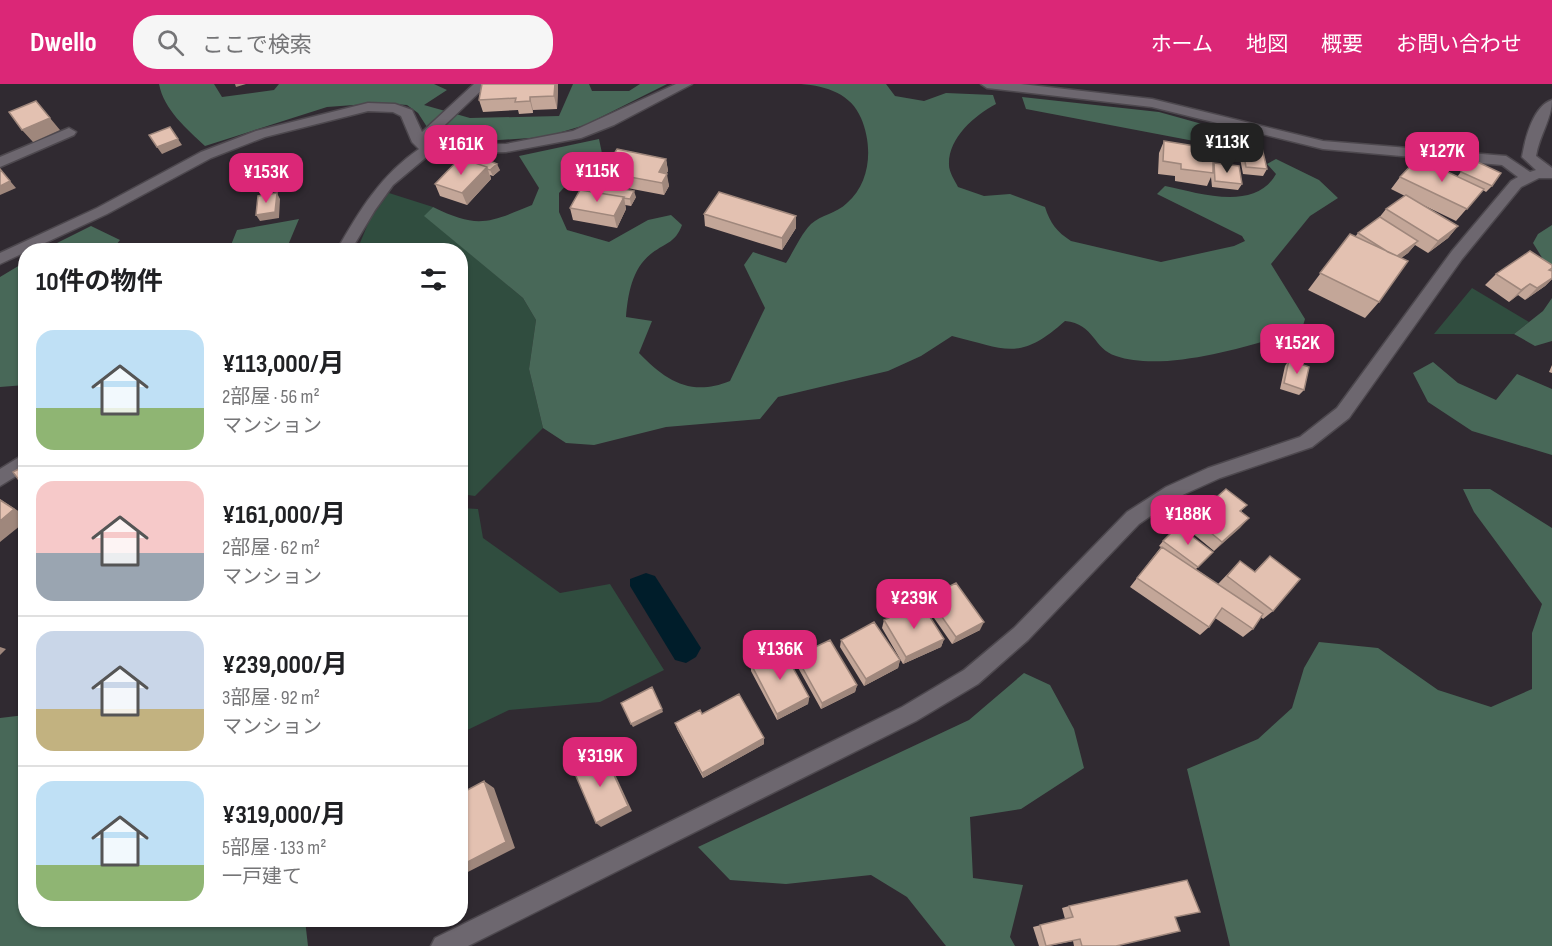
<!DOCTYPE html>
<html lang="ja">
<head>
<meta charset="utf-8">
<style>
  body { margin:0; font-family:"Sofia Sans Condensed","Noto Sans JP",sans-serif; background:#f6f6f6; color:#202124; height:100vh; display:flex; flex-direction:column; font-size:22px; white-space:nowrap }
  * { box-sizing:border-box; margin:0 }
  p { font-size:20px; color:#757577 }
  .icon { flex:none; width:33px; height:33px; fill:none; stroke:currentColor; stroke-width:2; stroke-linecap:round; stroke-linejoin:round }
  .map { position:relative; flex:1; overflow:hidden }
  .sheet { position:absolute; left:18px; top:159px; width:450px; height:684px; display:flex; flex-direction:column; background:#fff; border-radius:24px; box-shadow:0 2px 4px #0004 }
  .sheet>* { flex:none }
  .price { position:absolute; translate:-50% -51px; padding:0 14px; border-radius:12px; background:#db2777; color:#fff; font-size:20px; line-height:39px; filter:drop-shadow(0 2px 3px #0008) }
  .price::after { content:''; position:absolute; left:50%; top:36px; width:18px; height:14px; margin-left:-9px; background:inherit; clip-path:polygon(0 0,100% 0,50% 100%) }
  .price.active { background:#222; color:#fff }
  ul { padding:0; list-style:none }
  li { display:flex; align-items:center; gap:18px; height:150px; padding:0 18px }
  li+li { border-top:2px solid #e0e0e0 }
  li span { display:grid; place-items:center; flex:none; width:168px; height:120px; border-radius:18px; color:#555 }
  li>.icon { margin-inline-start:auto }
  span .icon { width:72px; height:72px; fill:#fffc; stroke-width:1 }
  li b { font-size:26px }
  h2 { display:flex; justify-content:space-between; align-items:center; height:72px; padding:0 18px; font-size:26px }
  header { display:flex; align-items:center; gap:36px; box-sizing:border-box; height:84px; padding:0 30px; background:#db2777; color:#fff }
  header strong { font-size:28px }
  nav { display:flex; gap:33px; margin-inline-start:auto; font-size:21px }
  .search { width:420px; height:54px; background:#f6f6f6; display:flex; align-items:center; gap:15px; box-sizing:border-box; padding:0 21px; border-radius:24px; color:#757577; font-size:22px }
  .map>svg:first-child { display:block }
  .green { fill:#304d3f }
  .forest { fill:#486858 }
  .water { fill:#001d2a }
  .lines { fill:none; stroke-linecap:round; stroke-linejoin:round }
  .minor-casing { stroke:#4d484e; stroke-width:3 }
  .minor { fill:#6d676f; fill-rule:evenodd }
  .wall { fill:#c3a698 }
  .shaded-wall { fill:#9f877c }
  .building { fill:#e3c1b1; stroke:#9f877c; stroke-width:1.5 }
</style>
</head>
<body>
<header>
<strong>Dwello</strong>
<div class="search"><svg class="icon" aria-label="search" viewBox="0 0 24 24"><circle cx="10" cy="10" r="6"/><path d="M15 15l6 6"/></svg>ここで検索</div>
<nav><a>ホーム</a><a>地図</a><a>概要</a><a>お問い合わせ</a></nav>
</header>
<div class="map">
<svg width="1552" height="862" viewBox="0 0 1552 862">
  <rect width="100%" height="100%" fill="#302a31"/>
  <path class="green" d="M389,109L433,123L425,132L523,214L536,236L529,285L543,344L475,412L461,410L460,166H357L370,135Z
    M1472,204L1529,238L1514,250H1434Z
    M461,424L478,425L483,454L560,509L610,500L664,586L600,618L509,626L461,649Z"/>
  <path class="forest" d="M159,0H214L222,13L274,6L279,0H434L447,6L424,21L470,34L559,32L573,0H589L592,7H629L640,0H667L585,41L545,53L438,60L418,29L407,21L381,19L327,23L205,62C187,45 164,26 159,0Z
    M801,0H886L895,12L924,17L946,9L993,11L996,20C974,32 948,54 949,81C949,88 955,97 958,103L984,112L1010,110L1045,123C1050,139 1057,148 1071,157L1161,178L1234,162L1245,157L1242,152L1157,110L1165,102C1199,109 1255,128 1276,90L1267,80L1276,75L1319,96L1338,114L1310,132L1271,180L1305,235L1302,245C1254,261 1165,289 1116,272C1093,265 1095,240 1065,237C1019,278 1006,265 952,252L921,272L888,287L778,313L760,335L666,343L594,361L566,359L543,344L529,285L536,236L523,214L424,132L433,123C478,145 488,139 532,121L539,104L519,72L599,55L604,79L572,95L559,109V128L567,146L609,158L648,136L671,131L682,141C675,159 667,158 652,169C632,184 628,210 626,233L652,237L639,269C666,297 691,313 730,297L765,224L744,181L753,168L786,179C794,167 801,150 811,140C821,131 837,129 847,119C871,98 873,62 861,34C851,10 827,2 801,0Z
    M1022,13L1159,28L1202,40L1208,50L1194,57L1026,25Z
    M299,135L286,166H229L237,146Z
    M1552,141V190L1533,159L1538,150Z
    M91,142L120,156L112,166H43Z
    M25,178V301L0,303V193Z
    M1552,214V257L1535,262L1514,250L1543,227Z
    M1433,278L1458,299L1496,316L1517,290L1552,305V371L1472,347L1428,318L1413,289Z
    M1463,405H1490L1552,444V862H1230L1187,685L1258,655L1292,624L1304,584L1319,558L1378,564L1438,606L1491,623L1532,605V549L1542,520L1474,428Z
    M1024,589L1050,601L1074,645L1084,684L1021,725L970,733L973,794L1023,801L1010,853L1015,862H946L907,813L871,791L786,800L730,796L698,763L969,636Z
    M25,631L26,836H305L308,862H0V634Z"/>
  <path class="water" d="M646,489L655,492L701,564L696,573L686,579L675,576L630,502V495Z"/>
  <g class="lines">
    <defs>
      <path id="minor" d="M474,0H488L427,58L430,61L506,60L573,47L676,0H692L614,41L581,54L506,68L430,70L393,101L375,126L351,166H337C359,127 381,91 419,65L412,58L401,32L393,28L368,27L265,53L211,74L107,130L0,180V169L97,124L201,68L256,47L368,19L395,20L412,26L422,48Z
        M981,0H1021L1152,15L1323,57L1506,72L1530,88L1536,86L1522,73C1525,55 1533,22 1552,16C1552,35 1539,52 1536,72L1552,84V94H1539L1521,103L1462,175L1349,334L1312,363L1220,394L1178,413L1139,440L1028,556L978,600L916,637L468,862H431L435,854L902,623L964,586L1014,544L1127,428L1166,403L1208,384L1300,353L1337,324L1452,167L1511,97L1518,93L1502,81L1323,65L1152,23L987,4Z
        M69,44L76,48L74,51L0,83V73Z
        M26,369V386L0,402V385Z"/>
    </defs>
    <use href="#minor" class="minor-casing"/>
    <use href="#minor" class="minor"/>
  </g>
  <path class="wall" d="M558,3L557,25L533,26V29L519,30L518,26L483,28L479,16Z
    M1164,57L1213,81L1242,100L1238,106L1212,103L1211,93L1207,102L1175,97V92L1158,90L1159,69Z
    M1242,62L1267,85L1263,92L1243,90L1239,69Z
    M460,74L500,86L493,92L490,91L491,95L467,121L440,112L435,100Z
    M666,75L668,87L666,90L669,102L664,111L606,100L603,88Z
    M1471,75L1492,102L1486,108L1483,106L1456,137L1421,120L1458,142L1448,154L1428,169L1415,161L1408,169L1401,174L1379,218L1365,234L1308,206L1350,150L1355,153L1358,149L1378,135L1386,125L1405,112L1391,105L1400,93H1457Z
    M636,113L631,122L625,121L626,125L617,144L573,136L570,124Z
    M704,130L796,132V144L782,166L705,142Z
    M1552,181V185L1551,187H1552V195L1545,202L1525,216L1518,211L1509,218L1485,201L1496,190Z
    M1289,276L1304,306L1299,311L1280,305L1285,282Z
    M1552,281V289L1549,288Z
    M1247,421L1241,427L1249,434L1214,467L1185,443L1193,434Z
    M1163,457L1213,468L1196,485L1218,500L1240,477L1254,488L1270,472L1273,527L1263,535L1261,533L1253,545L1243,553L1215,534L1209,543L1200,551L1130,503L1161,463L1159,462Z
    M928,513L980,546L952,560L925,521Z
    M884,536L944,555L941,563L903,580L882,544Z
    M841,556L900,576L898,584L864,602L840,563Z
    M796,572L857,601L855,608L821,625L796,580Z
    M751,580L809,613L808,620L777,636L751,587Z
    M702,630L764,660L703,694L677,645L675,639Z
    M1069,822L1175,833L1116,862H1074L1073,857L1048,862H1039L1033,843L1065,835L1062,824Z"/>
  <path class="shaded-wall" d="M235,0H246L236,3Z
    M555,0H558V3L557,25L554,12Z
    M530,13L533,26V29L530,17Z
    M50,34L60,46L33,58L22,46Z
    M170,43L182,61L162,70L157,63Z
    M666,75L668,87L661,100L659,88Z
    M497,80L500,86L493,92L490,86Z
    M487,83L491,95L467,121L462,109Z
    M0,85L16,104L0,111Z
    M667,90L669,102L664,111L662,99Z
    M634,107L636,113L631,122L630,115Z
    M277,109L280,115L279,134L260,137L256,131Z
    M624,113L626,125L617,144L614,132Z
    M796,132V144L782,166V154Z
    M1458,142L1448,154L1428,169L1438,157Z
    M1418,157L1408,169L1386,185L1396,173Z
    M1552,194V195L1545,202L1525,216L1537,204Z
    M1530,200L1518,211L1509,218L1521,206Z
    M0,415L26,432V437L0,458Z
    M1249,434L1240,444L1214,467L1222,458Z
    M984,538L980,546L952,560L956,553Z
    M944,555L941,563L903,580L906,573Z
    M0,563L6,565L0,571Z
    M900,576L898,584L864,602L866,595Z
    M857,601L855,608L821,625L822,619Z
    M809,613L808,620L777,636V630Z
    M662,625L663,628L633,643L631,640Z
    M764,654V660L703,694L702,689Z
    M604,669L608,675L632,727L601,743L596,739Z
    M484,697L494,704L515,764L460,792V782Z
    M460,703L467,708L460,710Z"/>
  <path class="building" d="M482,0H555L554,12L530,13V17L515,18L516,14L479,16Z
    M36,17L50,34L22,46L9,28Z
    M170,43L178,55L157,63L149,51Z
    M1164,57L1213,65V89L1181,85V80L1163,77Z
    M1242,62L1262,64L1267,85L1246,83Z
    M617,65L666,75L659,88L667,90L662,99L603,88Z
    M476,71L497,80L490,86L487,85V83L469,77Z
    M460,74L487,83L462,109L435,100Z
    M1418,74L1484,105L1467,125L1400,93Z
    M1471,75L1501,89L1492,102L1461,88Z
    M1214,79L1239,82L1242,100L1215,97Z
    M0,85L10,97L0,102Z
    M598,100L634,107L630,115L623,114L624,113L593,108Z
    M580,106L624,113L614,132L570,124Z
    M719,108L796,132L782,154L704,130Z
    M277,109L275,128L256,131L258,112Z
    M1406,111L1458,142L1438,157L1386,125Z
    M1380,133L1418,157L1397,172L1388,168L1358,149Z
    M1350,150L1408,177L1379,218L1320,189Z
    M1530,167L1552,181V184L1549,186L1552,187V194L1537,204L1530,200L1521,206L1496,190Z
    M1289,276L1309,283L1304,306L1284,299Z
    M26,381V406L13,388Z
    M1226,405L1247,421L1240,427L1249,434L1222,458L1193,434Z
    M0,416L14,425L0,437Z
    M1178,442L1213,468L1198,483L1163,457Z
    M1162,463L1263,530L1253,545L1222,524L1209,543L1137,494Z
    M1270,472L1300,495L1273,527L1227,492L1240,477L1255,488Z
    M956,499L984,538L956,553L928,513Z
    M921,519L944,555L906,573L884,536Z
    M874,538L900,576L866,595L841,556Z
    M830,556L857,601L822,619L796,572Z
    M782,564L809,613L777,630L751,580Z
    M652,603L662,625L631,640L621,619Z
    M739,610L764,654L702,689L675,639L700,626L702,630Z
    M604,669L628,722L596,739L573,685Z
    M484,697L506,758L460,782V710Z
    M1187,796L1200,828L1175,833L1180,847L1116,862H1082L1080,855L1046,862L1040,841L1073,833L1069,822Z"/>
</svg>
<b class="price active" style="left:1227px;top:90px">¥113K</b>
<b class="price" style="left:461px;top:92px">¥161K</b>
<b class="price" style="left:1442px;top:99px">¥127K</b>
<b class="price" style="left:597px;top:119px">¥115K</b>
<b class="price" style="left:266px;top:120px">¥153K</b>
<b class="price" style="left:1297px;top:291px">¥152K</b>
<b class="price" style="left:1188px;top:462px">¥188K</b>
<b class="price" style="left:914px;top:546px">¥239K</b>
<b class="price" style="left:780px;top:597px">¥136K</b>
<b class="price" style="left:600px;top:704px">¥319K</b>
<section class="sheet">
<h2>10件の物件<svg class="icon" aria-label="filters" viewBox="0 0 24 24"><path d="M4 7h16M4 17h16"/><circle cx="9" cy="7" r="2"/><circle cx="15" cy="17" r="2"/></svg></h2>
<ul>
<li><span style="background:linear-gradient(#bfe0f5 65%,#8fb573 0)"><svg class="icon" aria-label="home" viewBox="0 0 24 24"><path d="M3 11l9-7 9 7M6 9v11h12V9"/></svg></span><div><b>¥113,000/月</b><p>2部屋 · 56 m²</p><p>マンション</p></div></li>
<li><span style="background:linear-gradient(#f6c9c9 60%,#9aa5b1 0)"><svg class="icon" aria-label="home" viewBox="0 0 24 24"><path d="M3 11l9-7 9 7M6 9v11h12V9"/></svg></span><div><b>¥161,000/月</b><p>2部屋 · 62 m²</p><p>マンション</p></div></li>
<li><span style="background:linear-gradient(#c9d6e8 65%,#c2b280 0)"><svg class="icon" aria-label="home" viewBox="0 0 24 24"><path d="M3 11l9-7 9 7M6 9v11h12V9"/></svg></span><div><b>¥239,000/月</b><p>3部屋 · 92 m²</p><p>マンション</p></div></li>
<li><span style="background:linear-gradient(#bfe0f5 70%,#8fb573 0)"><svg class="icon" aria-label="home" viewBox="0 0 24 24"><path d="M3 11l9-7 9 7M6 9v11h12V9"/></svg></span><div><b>¥319,000/月</b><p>5部屋 · 133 m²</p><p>一戸建て</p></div></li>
</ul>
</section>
</div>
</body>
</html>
